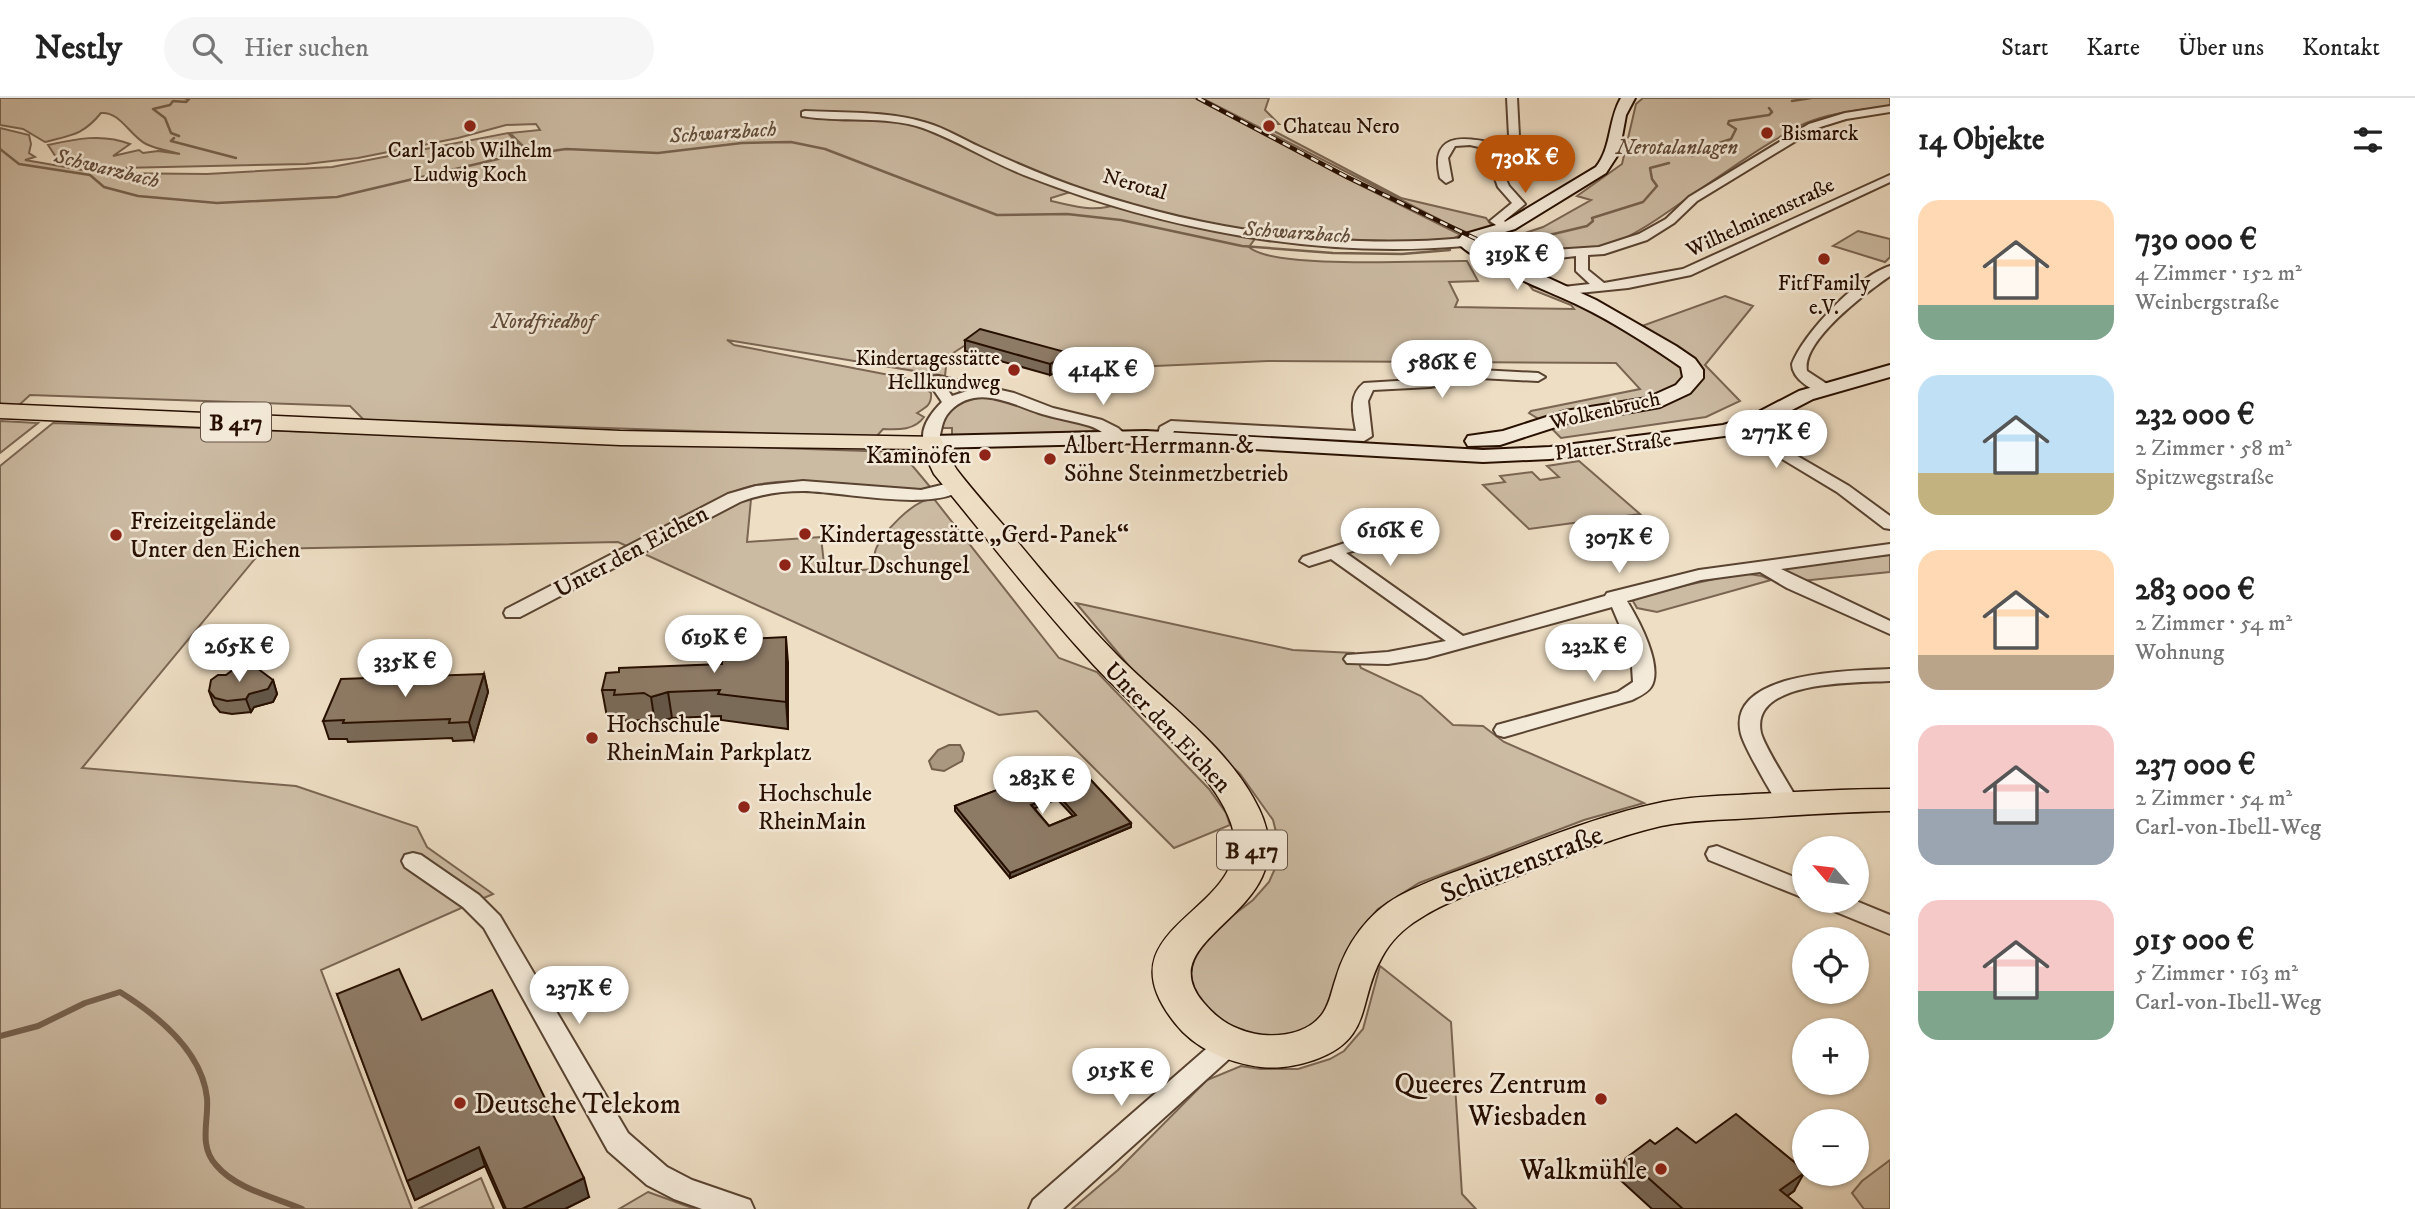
<!DOCTYPE html>
<html lang="de">
<head>
<meta charset="utf-8">
<style>
  body { margin:0; font-family:"IM FELL DW Pica",serif; background:#f6f6f6; color:#222; height:100vh; display:flex; flex-direction:column; font-size:26px; white-space:nowrap }
  * { box-sizing:border-box; margin:0 }
  p { font-size:23px; color:#767676 }
  .icon { flex:none; width:38px; height:38px; fill:none; stroke:currentColor; stroke-width:2; stroke-linecap:round; stroke-linejoin:round }
  .map { position:relative; flex:1; overflow:hidden }
  .sheet { display:flex; flex-direction:column; background:#fff; width:525px }
  .sheet>* { flex:none }
  .needle { width:46px; rotate:298deg }
  .controls { position:absolute; left:1792px; top:738px; display:grid; gap:14px }
  .controls a { display:grid; place-items:center; width:77px; height:77px; border-radius:50%; background:#fff; box-shadow:0 2px 5px #0004; font-size:35px }
  .price { position:absolute; translate:-50% -60px; padding:0 16px; border-radius:24px; background:#fff; color:#222; font-size:23px; line-height:46px; filter:drop-shadow(0 2px 4px #0008) }
  .price::after { content:''; position:absolute; left:50%; top:42px; width:21px; height:16px; margin-left:-10px; background:inherit; clip-path:polygon(0 0,100% 0,50% 100%) }
  .price.selected { background:#b45309; color:#fff }
  ul { padding:0; list-style:none }
  li { display:flex; align-items:center; gap:21px; height:175px; padding:0 28px }
  li span { display:grid; place-items:center; flex:none; width:196px; height:140px; border-radius:21px; color:#555 }
  li>.icon { margin-inline-start:auto }
  span .icon { width:84px; height:84px; fill:#fffc; stroke-width:1 }
  li b { font-size:30px }
  h2 { display:flex; justify-content:space-between; align-items:center; height:84px; padding:0 28px; font-size:30px }
  header { display:flex; align-items:center; gap:42px; box-sizing:border-box; height:98px; padding:0 35px; background:#fff; border-bottom:2px solid #e0e0e0 }
  header strong { font-size:33px }
  nav { display:flex; gap:38px; margin-inline-start:auto; font-size:24px }
  .search { width:490px; height:63px; background:#f6f6f6; display:flex; align-items:center; gap:18px; box-sizing:border-box; padding:0 24px; border-radius:38px; color:#767676; font-size:26px }
  main { display:flex; flex:1; min-height:0 }
  .map>svg:first-child { display:block }
  .green { fill:#ccbba3; stroke:#7a6552; stroke-width:2; fill-rule:evenodd }
  .water { fill:#aa9881; stroke:#76614d; stroke-width:2 }
  .lines { fill:none; stroke-linecap:round; stroke-linejoin:round }
  .stream-far1 { stroke:#76614d; stroke-width:2.5 }
  .stream { stroke:#76614d; stroke-width:6 }
  .street-casing { stroke:#594331; stroke-width:4 }
  .secondary-casing { stroke:#270f00; stroke-width:4 }
  .primary-casing { stroke:#270f00; stroke-width:3 }
  .street { fill:#f4ead9; fill-rule:evenodd }
  .secondary { fill:#f4ead9; fill-rule:evenodd }
  .primary { fill:#eedec4; fill-rule:evenodd }
  .rail-casing { stroke:#270f00; stroke-width:4.5 }
  .rail { stroke:#f4ead9; stroke-width:2.5; stroke-dasharray:8; stroke-linecap:butt }
  .wall { fill:#7a6a58; stroke:#270f00; stroke-width:2; fill-rule:evenodd }
  .shaded-wall { fill:#635647; stroke:#270f00; stroke-width:2 }
  .building { fill:#8e7b66; stroke:#270f00; stroke-width:2; fill-rule:evenodd }
  .poi-dot { fill:#8f2418; stroke:#f4ead9; stroke-width:2.5 }
  .labels { text-anchor:middle; stroke-width:5; stroke-linejoin:round; paint-order:stroke }
  .far-poi-label { font-size:21px; fill:#270f00; stroke:#f4ead9; text-anchor:start }
  .far-water-label { font-size:21px; font-style:italic; fill:#624d3a; stroke:#f4ead9 }
  .far-park-label { font-size:21px; font-style:italic; fill:#614b39; stroke:#f4ead9 }
  .far-street-label { font-size:21px; fill:#270f00; stroke:#f4ead9 }
  .shield { fill:#f4ead9; stroke:#645141; stroke-width:2 }
  .shield-label { font-size:23px; font-weight:bold; fill:#270f00 }
  .poi-label { font-size:24px; fill:#270f00; stroke:#f4ead9; text-anchor:start }
  .street-label { font-size:24px; fill:#270f00; stroke:#f4ead9 }
  .near-street-label { font-size:28px; fill:#270f00; stroke:#f4ead9 }
  .near-poi-label { font-size:28px; fill:#270f00; stroke:#f4ead9; text-anchor:end }
</style>
</head>
<body>
<header>
<strong>Nestly</strong>
<div class="search"><svg class="icon" aria-label="search" viewBox="0 0 24 24"><circle cx="10" cy="10" r="6"/><path d="M15 15l6 6"/></svg>Hier suchen</div>
<nav><a>Start</a><a>Karte</a><a>Über uns</a><a>Kontakt</a></nav>
</header>
<main>
<div class="map">
<svg width="1890" height="1111" viewBox="0 0 1890 1111">
  <rect width="100%" height="100%" fill="#eedec4"/>
  <filter id="stains"><feTurbulence type="fractalNoise" baseFrequency=".00286" numOctaves="4"/><feColorMatrix values="0 0 0 0 .2 0 0 0 0 .09 0 0 0 0 .02 0 0 0 .5 -.17"/></filter>
  <radialGradient id="worn" r=".72"><stop offset=".6" stop-color="#630" stop-opacity="0"/><stop offset="1" stop-color="#630" stop-opacity=".3"/></radialGradient>
  <path class="green" d="M0,0H1195L1346,80L1461,137C1418,159 1308,142 1260,134L1249,149C1273,172 1431,162 1467,163L1478,183L1449,184L1458,202L1455,209L1574,211L1571,207L1533,192L1529,187L1569,201L1684,265L1688,281L1656,300L1542,323L1529,315L1531,313L1640,291L1616,265L1268,263L1110,270L984,235L947,259L945,278L727,242L734,247L905,280L919,284L931,295C932,306 927,309 917,315L924,319C915,332 899,332 883,331L876,339L364,322L350,308L30,297L18,308L0,307V30L29,37L31,46L29,55L35,59L25,62L100,75L207,76L332,69L508,35L524,52L526,51L510,35L540,32L536,26L506,27L458,40L358,60L306,66L120,70L62,62L65,60L56,59L48,47C75,41 103,35 130,46L113,58L139,52L143,55L158,53L180,56C169,53 156,51 146,46C130,38 120,13 101,15C83,37 72,37 45,44L23,31L0,27ZM1080,91L1121,105C1095,115 1078,109 1051,103V100Z
    M1202,0H1269L1265,12L1279,26H1265V31L1274,33L1401,100L1486,120L1492,128L1468,135L1452,128Z
    M1643,0H1890V8C1863,12 1832,14 1806,25C1771,41 1722,77 1689,99C1652,125 1613,157 1564,151C1549,149 1539,140 1525,135L1543,129L1591,102L1577,98L1622,66L1636,6Z
    M1858,133L1890,141V159L1885,164L1833,148Z
    M1725,198L1753,208L1705,267L1740,303L1706,319L1561,340L1548,327L1654,307L1700,277L1639,229Z
    M990,298L1090,327L1102,333L952,338V330H940C948,307 967,301 990,298Z
    M0,323L38,325L0,355Z
    M53,325L896,354L906,360L931,390C915,394 898,391 882,390C835,387 781,375 736,393L743,399L751,401L747,444L821,439L825,475L874,471C874,466 874,459 875,454C879,437 916,399 934,401L1059,560L1097,574L1209,691L1226,715L1230,727L1174,750L1037,613L999,617L618,444L263,451L82,670L296,688L417,729L427,749L493,796L321,872L412,1111H0V368Z
    M1579,363L1640,416L1529,431L1483,387L1505,384L1500,378L1532,374L1540,382L1559,379L1547,368Z
    M1890,457V474L1801,483L1781,473L1784,469Z
    M1742,475L1762,478L1771,482L1657,514L1637,510L1633,503L1637,498Z
    M1076,505L1293,552L1354,555L1361,570L1421,598L1453,627L1483,628L1504,644L1644,705L1584,722L1419,785L1378,811L1362,829L1346,856L1332,905L1306,934L1260,941L1214,923L1186,881L1202,841L1253,802L1269,784L1277,766L1279,746L1273,722L1240,676L1140,581Z
    M1380,868L1451,924L1462,1096L1476,1111H1072L1118,1072L1207,982L1241,968L1260,971H1298L1330,961L1344,953L1363,931Z
    M1890,1062V1111H1864L1852,1095L1862,1083Z
    M481,1080L494,1111H418Z
    M648,1094L695,1111H619Z"/>
  <path class="water" d="M949,647H960L964,655L962,663L944,673L932,671L929,663L938,652Z"/>
  <g class="lines">
    <path class="stream-far1" d="M1792,3L1811,0
      M179,38L171,35L165,20L153,11L170,7L173,3L186,4L189,1L185,0
      M174,40L171,43L236,60
      M0,51L19,66L90,77L104,89L138,98L217,105L337,99L502,60L566,51L658,55L742,45L791,44L825,51L997,117L1067,116L1121,122L1242,148L1333,155L1402,156L1450,152
      M1692,58L1701,51L1731,41L1736,31L1728,26L1729,23L1769,17L1772,14L1769,10
      M1545,138L1587,128L1593,123L1592,120L1643,104L1657,88L1652,81L1650,70L1669,65"/>
    <path class="stream" d="M0,938L38,928L85,905L120,894C157,917 202,953 207,1000C209,1023 198,1047 216,1067C236,1091 274,1099 302,1111"/>
    <defs>
      <path id="street" d="M1507,0H1517L1519,38L1503,75L1509,88L1525,106L1504,123L1511,129L1505,133L1490,123L1512,105L1498,89L1493,75L1501,54L1470,47L1455,48L1448,60L1452,82L1446,85L1440,80C1428,29 1472,40 1504,48L1509,38Z
        M1890,8V14L1846,21L1817,30L1697,103L1674,125L1647,142L1604,156L1588,157V172L1604,185L1683,171L1890,77V84L1691,177L1628,190L1559,197L1554,196V190L1590,186L1576,173V158L1497,167L1491,163L1497,159L1538,153L1599,149L1639,136L1666,121L1689,99L1809,26L1845,15Z
        M805,13C844,15 889,13 927,25C945,30 962,41 980,49C1015,65 1051,81 1088,93C1208,133 1339,152 1465,140L1471,144L1465,148C1318,161 1166,132 1029,79C992,65 959,43 923,30C884,17 841,25 802,18V14Z
        M1890,168V178C1868,193 1801,243 1807,273L1830,288L1832,291L1830,294C1815,297 1792,281 1792,266C1804,235 1858,178 1890,168Z
        M1480,272L1538,275L1545,279L1538,283L1480,280L1430,289L1373,292L1368,303L1372,338L1364,343L1174,333L1170,342H1160L1157,339L1160,329L1171,323L1356,333C1353,316 1348,297 1364,285L1430,281Z
        M938,278L1014,295L1053,310L1102,322L1118,330L1127,338L1124,341C1112,344 1102,332 1090,328C1074,323 1058,321 1042,316C1013,307 977,285 950,313C940,323 942,336 937,347H925C918,332 931,315 942,304L929,285L933,279ZM945,288L967,293L952,298Z
        M1739,324L1849,388L1890,418V431L1884,430L1837,394L1734,332L1731,329L1734,326Z
        M803,383L921,392L958,383L966,388C941,416 839,393 803,393C781,393 761,396 740,404L520,519H506L504,515L506,511L728,396L756,388Z
        M1354,442L1363,447L1360,451L1346,455L1463,538L1605,498L1607,495L1699,472L1890,446V456L1781,471L1890,523V536L1787,490L1760,474L1701,482L1627,503C1638,521 1664,568 1651,589C1647,595 1638,599 1632,602L1504,639L1497,637L1494,632L1497,627L1618,594L1633,584L1631,554L1612,509L1426,560L1388,566L1347,565L1344,561L1347,557L1388,554L1446,543L1331,461L1309,468L1300,463L1303,459Z
        M1890,571V583C1859,585 1749,581 1761,635C1765,650 1791,690 1800,706L1797,711L1789,713L1781,711C1772,696 1745,651 1741,636C1725,572 1854,573 1890,571Z
        M1717,748L1804,783V800L1709,762L1706,756L1709,750Z
        M413,755L421,757L479,797L500,818L628,1035L667,1069L692,1082L750,1102L754,1111H702L674,1101L647,1087L608,1053L484,830L463,809L405,769L402,763L405,757Z
        M1820,803H1856L1890,817V836L1824,809Z
        M1230,934L1239,938L1243,945L1239,952L1063,1111H1029L1033,1102L1221,938Z"/>
      <path id="secondary" d="M1621,0H1635L1626,17L1619,55L1606,75L1515,131L1475,143L1503,159L1596,202L1676,248L1695,261L1703,272V280L1690,295L1660,309L1568,325L1500,347L1468,348L1465,343L1468,338L1503,333L1565,313L1647,300L1676,287L1683,279L1681,269C1649,247 1615,225 1580,208C1552,194 1474,165 1457,144L1462,137L1503,125L1596,69C1612,49 1608,22 1621,0Z
        M1890,267V279L1813,301L1761,328L1732,337L1550,361L1483,364L1146,345L931,350L923,349L920,344L923,339L931,338L1146,333L1483,352L1550,349L1723,327L1747,320L1799,293Z"/>
      <path id="primary" d="M0,306L620,333L940,339C946,349 950,362 957,372C974,394 993,415 1011,436C1045,477 1079,518 1116,556C1163,604 1229,648 1259,711C1309,816 1146,836 1203,904C1213,916 1225,926 1239,931C1265,942 1306,940 1323,915C1330,905 1332,891 1336,880C1346,846 1368,815 1399,798C1430,781 1465,771 1497,758C1552,737 1606,716 1663,704C1693,698 1724,698 1754,696C1799,694 1844,691 1890,691V713C1844,714 1798,717 1752,720C1722,722 1691,722 1661,728C1609,740 1559,762 1510,781C1479,793 1446,803 1419,821C1404,830 1390,844 1382,859C1357,903 1374,941 1314,962C1296,968 1279,971 1261,969C1229,965 1195,951 1175,925C1094,824 1261,815 1231,725C1212,669 1131,609 1091,564C1036,504 986,439 934,376L922,351L620,347L0,320Z"/>
    </defs>
    <use href="#street" class="street-casing"/>
    <use href="#secondary" class="secondary-casing"/>
    <use href="#primary" class="primary-casing"/>
    <use href="#street" class="street"/>
    <use href="#secondary" class="secondary"/>
    <use href="#primary" class="primary"/>
    <defs>
      <path id="rail" d="M1198,0L1347,79L1543,173"/>
    </defs>
    <use href="#rail" class="rail-casing"/>
    <use href="#rail" class="rail"/>
  </g>
  <path class="wall" d="M965,242L1069,255V267L1050,277L965,253Z
    M788,565V631L721,622V618L672,620L655,625L648,622L619,623L618,618L607,619L602,592Z
    M484,576L488,594L474,642L453,643L452,640L348,644L347,641H329L323,623Z
    M273,582L277,596L273,604L254,609L251,614L232,616L220,614L214,607L209,593Z
    M1073,663L1131,725V729L1010,780L955,713V708ZM1057,701L1073,718L1049,728L1034,710Z
    M337,896L422,922L589,1099L565,1111H504L485,1068L415,1102Z
    M1696,1045L1794,1093L1787,1098L1801,1111H1652L1617,1079L1626,1060L1655,1046Z"/>
  <path class="shaded-wall" d="M1069,255V267L1050,277V266Z
    M786,539L788,565V631L786,604Z
    M484,576L488,594L474,642L469,624Z
    M273,582L277,596L273,604L254,609L251,614L246,601L249,596Z
    M668,594L672,620L655,625L651,599Z
    M1058,697L1057,701L1031,712V707Z
    M1131,725V729L1010,780V775Z
    M479,1049L485,1068L415,1102L407,1083Z
    M1804,1075L1794,1093L1769,1111L1780,1092Z
    M584,1080L589,1099L565,1111H522Z"/>
  <path class="building" d="M980,231L1069,255L1050,266L965,242Z
    M786,539V604L718,596L720,592L668,594L651,599L644,595L614,597L615,592H602L606,575L619,574V570L722,566V562L743,559L746,541Z
    M257,570L273,582L268,591L249,596L246,601L227,603L215,600L209,593L211,582L218,577H226L234,571Z
    M484,576L469,624L449,625L450,621L343,625L344,622L323,623L341,581Z
    M1073,663L1131,725L1010,775L955,708ZM1058,697L1076,717L1049,728L1031,707Z
    M399,871L422,922L492,892L584,1080L522,1111H506L479,1049L407,1083L337,896Z
    M1736,1016L1804,1072V1075L1780,1092L1802,1110L1801,1111H1683L1626,1060L1650,1042L1655,1046L1677,1030L1696,1045Z"/>
  <g class="poi-dot">
    <circle cx="470" cy="28" r="7"/>
    <circle cx="1269" cy="28" r="7"/>
    <circle cx="1767" cy="35" r="7"/>
    <circle cx="1824" cy="161" r="7"/>
    <circle cx="1014" cy="272" r="7"/>
    <circle cx="985" cy="357" r="7"/>
    <circle cx="1050" cy="361" r="7"/>
    <circle cx="805" cy="436" r="7"/>
    <circle cx="116" cy="437" r="7"/>
    <circle cx="785" cy="467" r="7"/>
    <circle cx="592" cy="640" r="7"/>
    <circle cx="744" cy="709" r="7"/>
    <circle cx="1601" cy="1001" r="7"/>
    <circle cx="460" cy="1005" r="7"/>
    <circle cx="1661" cy="1071" r="7"/>
  </g>
  <g class="labels">
    <g class="far-poi-label">
      <text x="1283" y="35">Chateau Nero</text>
      <text x="1781" y="42">Bismarck</text>
      <text x="470" y="59" text-anchor="middle">Carl Jacob Wilhelm<tspan x="470" dy="24">Ludwig Koch</tspan></text>
      <text x="1824" y="192" text-anchor="middle">FitfFamily<tspan x="1824" dy="24">e.V.</tspan></text>
      <text x="1000" y="267" text-anchor="end">Kindertagesstätte<tspan x="1000" dy="24">Hellkundweg</tspan></text>
    </g>
    <g class="far-water-label">
      <text transform="translate(723 34) rotate(-4)" y="7">Schwarzbach</text>
      <text transform="translate(107 70) rotate(14)" y="7">Schwarzbach</text>
      <text transform="translate(1297 134) rotate(4)" y="7">Schwarzbach</text>
    </g>
    <g class="far-park-label">
      <text x="1677" y="56">Nerotalanlagen</text>
      <text x="543" y="230">Nordfriedhof</text>
    </g>
    <g class="far-street-label">
      <text transform="translate(1135 86) rotate(16)" y="7">Nerotal</text>
      <text transform="translate(1760 119) rotate(-25)" y="7">Wilhelminenstraße</text>
      <text transform="translate(1605 312) rotate(-13)" y="7">Wolkenbruch</text>
      <text transform="translate(1613 348) rotate(-7)" y="7">Platter Straße</text>
    </g>
    <g class="shield">
      <rect x="201" y="304.5" width="70" height="39" rx="5"/>
      <rect x="1217" y="732.5" width="70" height="39" rx="5"/>
    </g>
    <g class="shield-label">
      <text x="236" y="332">B 417</text>
      <text x="1252" y="760">B 417</text>
    </g>
    <g class="poi-label">
      <text x="1064" y="355">Albert Herrmann &amp;<tspan x="1064" dy="28">Söhne Steinmetzbetrieb</tspan></text>
      <text x="971" y="365" text-anchor="end">Kaminöfen</text>
      <text x="130" y="431">Freizeitgelände<tspan x="130" dy="28">Unter den Eichen</tspan></text>
      <text x="819" y="444">Kindertagesstätte „Gerd-Panek“</text>
      <text x="799" y="475">Kultur Dschungel</text>
      <text x="606" y="634">Hochschule<tspan x="606" dy="28">RheinMain Parkplatz</tspan></text>
      <text x="758" y="703">Hochschule<tspan x="758" dy="28">RheinMain</tspan></text>
    </g>
    <g class="street-label">
      <text transform="translate(631 453) rotate(-28)" y="8">Unter den Eichen</text>
      <text transform="translate(1168 629) rotate(46)" y="8">Unter den Eichen</text>
    </g>
    <g class="near-street-label">
      <text transform="translate(1521 765) rotate(-21)" y="10">Schützenstraße</text>
    </g>
    <g class="near-poi-label">
      <text x="1587" y="995">Queeres Zentrum<tspan x="1587" dy="32">Wiesbaden</tspan></text>
      <text x="474" y="1015" text-anchor="start">Deutsche Telekom</text>
      <text x="1647" y="1081">Walkmühle</text>
    </g>
  </g>
  <rect width="100%" height="100%" filter="url(#stains)"/>
  <rect width="100%" height="100%" fill="url(#worn)"/>
</svg>
<div class="controls">
<a><svg class="needle" viewBox="-14 -14 28 28"><path d="M0-13l5 13h-10z" fill="#e53935"/><path d="M0 13l5-13h-10z" fill="#767676"/></svg></a>
<a><svg class="icon" aria-label="locate" viewBox="0 0 24 24"><circle cx="12" cy="12" r="6"/><path d="M12 2v4M12 18v4M2 12h4M18 12h4"/></svg></a>
<a>+</a>
<a>−</a>
</div>
<b class="price selected" style="left:1525px;top:97px">730K €</b>
<b class="price" style="left:1517px;top:194px">319K €</b>
<b class="price" style="left:1442px;top:302px">586K €</b>
<b class="price" style="left:1103px;top:309px">414K €</b>
<b class="price" style="left:1776px;top:372px">277K €</b>
<b class="price" style="left:1390px;top:470px">616K €</b>
<b class="price" style="left:1619px;top:477px">307K €</b>
<b class="price" style="left:714px;top:577px">619K €</b>
<b class="price" style="left:239px;top:586px">265K €</b>
<b class="price" style="left:1594px;top:586px">232K €</b>
<b class="price" style="left:405px;top:601px">335K €</b>
<b class="price" style="left:1042px;top:718px">283K €</b>
<b class="price" style="left:579px;top:928px">237K €</b>
<b class="price" style="left:1121px;top:1010px">915K €</b>
</div>
<section class="sheet">
<h2>14 Objekte<svg class="icon" aria-label="filters" viewBox="0 0 24 24"><path d="M4 7h16M4 17h16"/><circle cx="9" cy="7" r="2"/><circle cx="15" cy="17" r="2"/></svg></h2>
<ul>
<li><span style="background:linear-gradient(#ffd9b3 75%,#7fa58c 0)"><svg class="icon" aria-label="home" viewBox="0 0 24 24"><path d="M3 11l9-7 9 7M6 9v11h12V9"/></svg></span><div><b>730 000 €</b><p>4 Zimmer · 152 m²</p><p>Weinbergstraße</p></div></li>
<li><span style="background:linear-gradient(#bfe0f5 70%,#c2b280 0)"><svg class="icon" aria-label="home" viewBox="0 0 24 24"><path d="M3 11l9-7 9 7M6 9v11h12V9"/></svg></span><div><b>232 000 €</b><p>2 Zimmer · 58 m²</p><p>Spitzwegstraße</p></div></li>
<li><span style="background:linear-gradient(#ffd9b3 75%,#b9a48a 0)"><svg class="icon" aria-label="home" viewBox="0 0 24 24"><path d="M3 11l9-7 9 7M6 9v11h12V9"/></svg></span><div><b>283 000 €</b><p>2 Zimmer · 54 m²</p><p>Wohnung</p></div></li>
<li><span style="background:linear-gradient(#f6c9c9 60%,#9aa5b1 0)"><svg class="icon" aria-label="home" viewBox="0 0 24 24"><path d="M3 11l9-7 9 7M6 9v11h12V9"/></svg></span><div><b>237 000 €</b><p>2 Zimmer · 54 m²</p><p>Carl-von-Ibell-Weg</p></div></li>
<li><span style="background:linear-gradient(#f6c9c9 65%,#7fa58c 0)"><svg class="icon" aria-label="home" viewBox="0 0 24 24"><path d="M3 11l9-7 9 7M6 9v11h12V9"/></svg></span><div><b>915 000 €</b><p>5 Zimmer · 163 m²</p><p>Carl-von-Ibell-Weg</p></div></li>
</ul>
</section>
</main>
</body>
</html>
